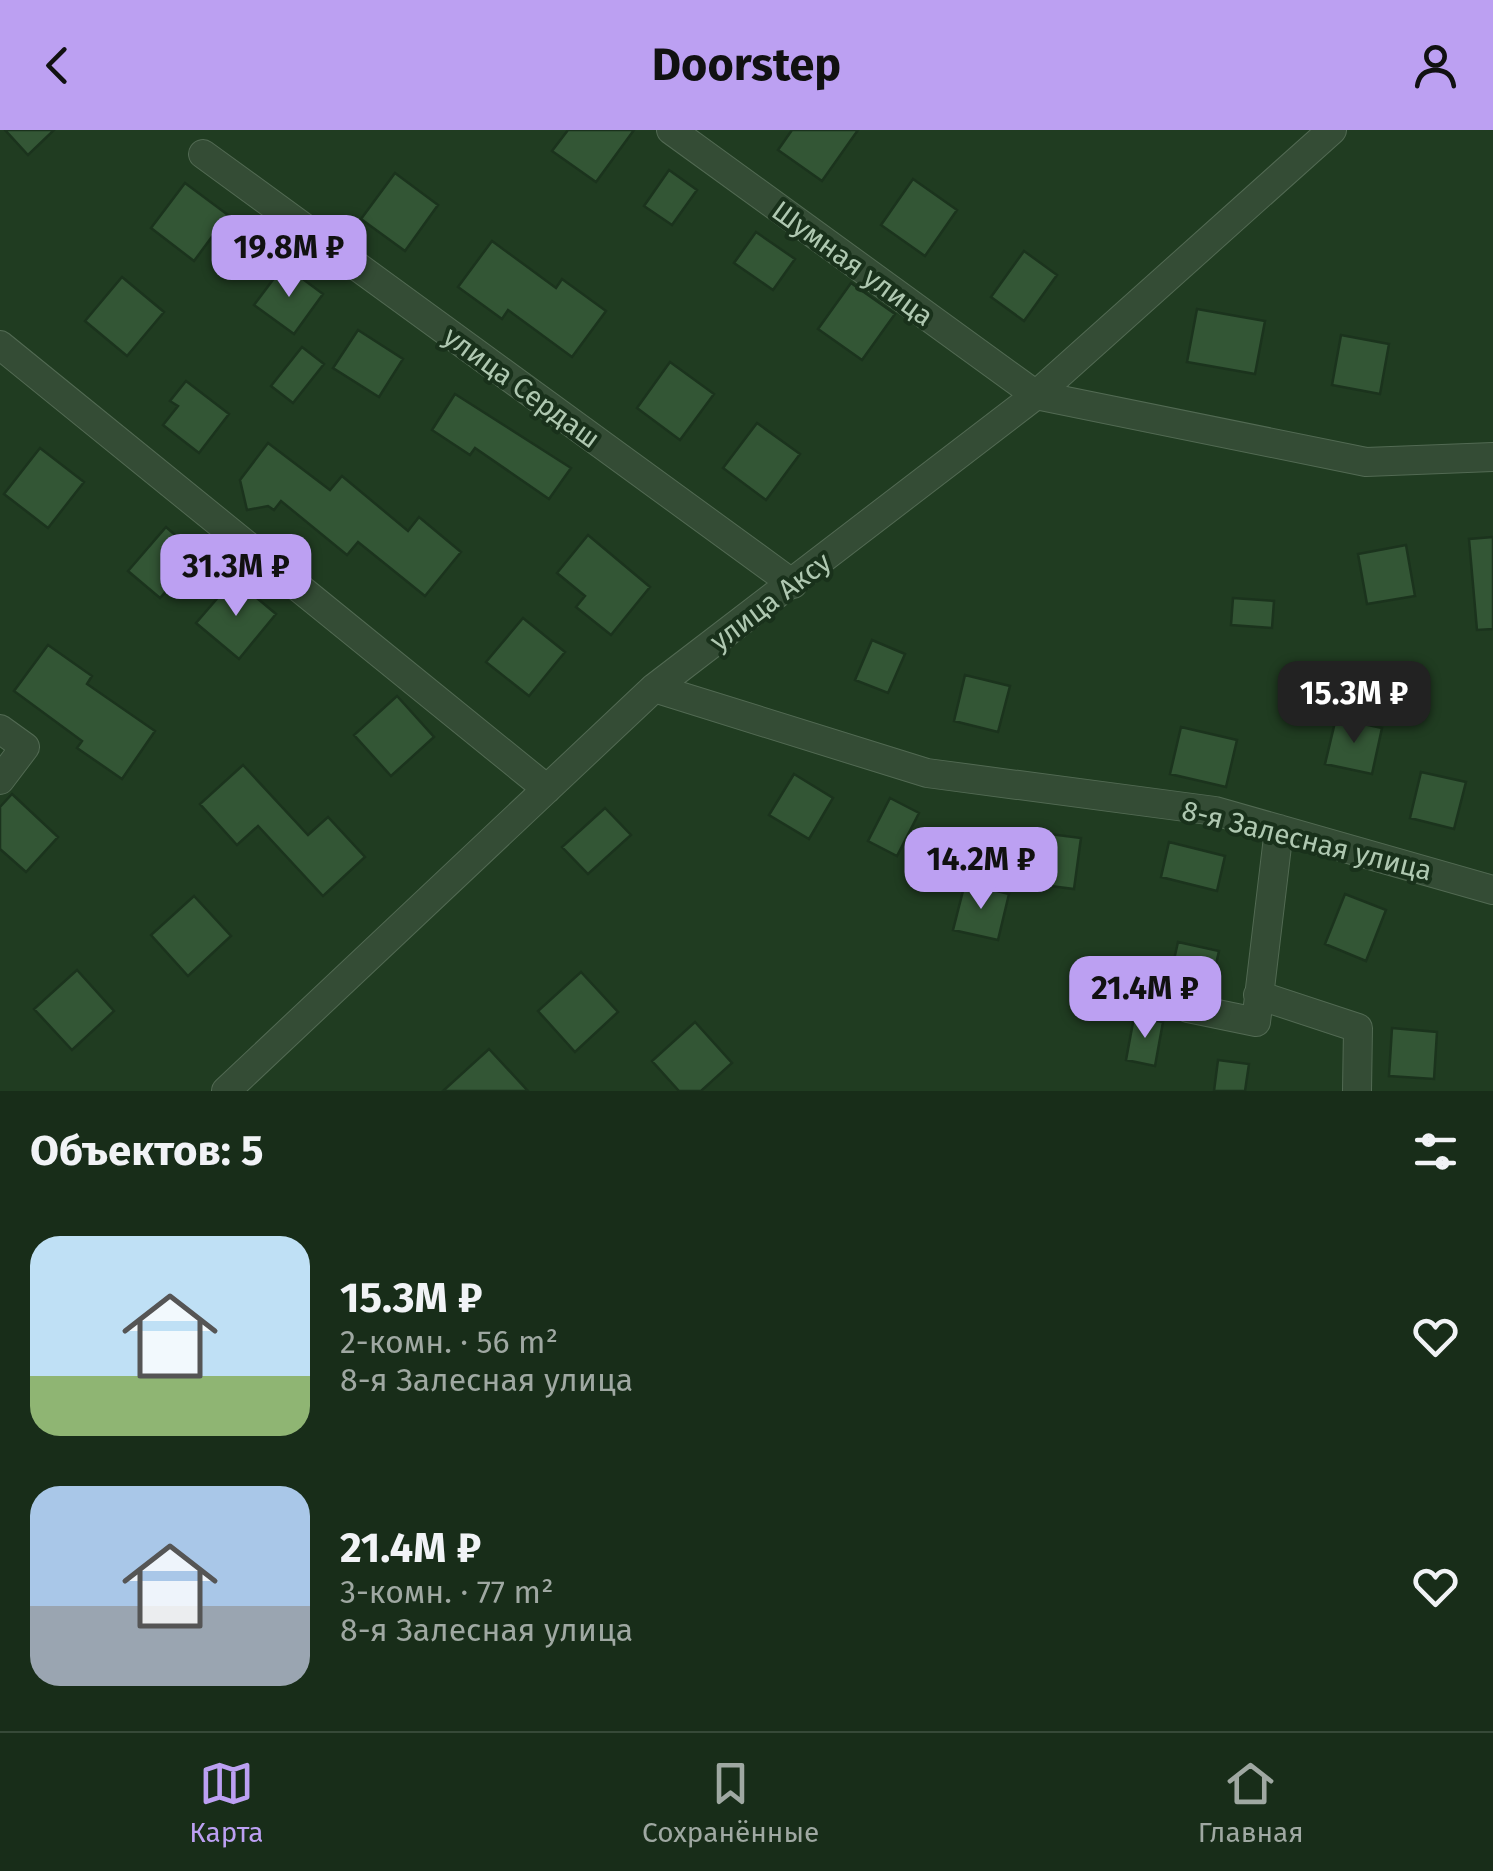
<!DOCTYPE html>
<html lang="ru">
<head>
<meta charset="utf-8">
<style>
  body { margin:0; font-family:"Fira Sans",sans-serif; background:#253926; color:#f1f3f6; height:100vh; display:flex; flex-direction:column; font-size:38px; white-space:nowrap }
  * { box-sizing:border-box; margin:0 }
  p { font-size:32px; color:#9fa8a2 }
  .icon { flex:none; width:55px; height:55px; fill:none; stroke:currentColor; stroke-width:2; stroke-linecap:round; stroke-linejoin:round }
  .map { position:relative; height:961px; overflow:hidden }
  .sheet { display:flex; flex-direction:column; background:#182d19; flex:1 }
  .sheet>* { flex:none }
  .price { position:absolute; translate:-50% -85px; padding:0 22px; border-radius:20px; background:#bca0f2; color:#111; font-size:32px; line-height:65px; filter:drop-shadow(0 2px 5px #0008) }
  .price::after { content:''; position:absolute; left:50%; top:60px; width:30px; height:22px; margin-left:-15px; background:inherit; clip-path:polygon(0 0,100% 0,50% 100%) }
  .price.selected { background:#222; color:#fff }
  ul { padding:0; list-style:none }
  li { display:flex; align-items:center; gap:30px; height:250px; padding:0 30px }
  li span { display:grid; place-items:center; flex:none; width:280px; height:200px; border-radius:30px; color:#555 }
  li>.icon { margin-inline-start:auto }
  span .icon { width:120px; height:120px; fill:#fffc; stroke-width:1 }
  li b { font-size:42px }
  h2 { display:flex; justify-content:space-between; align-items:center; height:120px; padding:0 30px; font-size:42px }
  header { display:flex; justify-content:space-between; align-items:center; height:130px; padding:0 30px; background:#bca0f2; color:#111; font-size:45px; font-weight:700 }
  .menu { display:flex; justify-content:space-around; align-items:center; height:140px; border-top:2px solid #364938; background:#182d19; font-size:28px; color:#9fa8a2 }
  .menu a { display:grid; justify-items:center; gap:5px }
  .menu .selected { color:#bca0f2 }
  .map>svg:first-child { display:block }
  .building { fill:#335635; stroke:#1b331d; stroke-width:2.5 }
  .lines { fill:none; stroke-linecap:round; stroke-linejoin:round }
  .minor-casing { stroke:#526a53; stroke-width:30 }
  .minor { stroke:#344c35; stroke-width:28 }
  .labels { text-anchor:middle; stroke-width:8; stroke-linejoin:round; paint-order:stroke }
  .street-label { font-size:28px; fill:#afc8b1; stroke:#19311b }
</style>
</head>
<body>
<header><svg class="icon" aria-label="back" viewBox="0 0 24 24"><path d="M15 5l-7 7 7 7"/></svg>Doorstep<svg class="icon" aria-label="person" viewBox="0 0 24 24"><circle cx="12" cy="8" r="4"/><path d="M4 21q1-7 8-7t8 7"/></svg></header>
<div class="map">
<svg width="1493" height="961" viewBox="0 0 1493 961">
  <rect width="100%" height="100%" fill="#203c21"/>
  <path class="building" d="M5,0H54L28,25Z
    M568,0H634L596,52L552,21Z
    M792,0H858L822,51L778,20Z
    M669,40L697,60L672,95L644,76Z
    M395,43L438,75L405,121L361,89Z
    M913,49L957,80L925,126L881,95Z
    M185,53L228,85L194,131L151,98Z
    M756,102L795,129L773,160L734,133Z
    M492,111L556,158L562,149L606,181L572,227L508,180L502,189L458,157Z
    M1024,121L1057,145L1024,191L991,167Z
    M284,135L323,164L294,204L254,175Z
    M122,147L164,182L127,226L85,191Z
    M851,153L895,184L862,230L818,199Z
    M1197,179L1265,191L1255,244L1187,232Z
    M358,200L403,229L379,267L333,238Z
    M1341,205L1389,214L1380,264L1332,255Z
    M302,217L324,234L293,273L271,256Z
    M670,232L714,264L680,310L637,278Z
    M186,251L229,284L199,323L163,295L178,276L170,271Z
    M455,264L571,338L549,369L475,318L470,325L432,300Z
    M757,293L800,324L766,370L723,338Z
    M268,313L330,360L342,346L408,401L419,387L461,422L425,466L358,412L347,425L281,371L274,380L268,376L247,380L240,350Z
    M40,318L84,352L48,398L4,364Z
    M166,397L198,425L160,468L128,441Z
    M588,405L650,457L611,505L576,477L585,466L557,443Z
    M1493,407V499L1477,500L1469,409Z
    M1406,415L1415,466L1367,474L1358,424Z
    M234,449L276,484L239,529L196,493Z
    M1233,468L1274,471L1272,498L1231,495Z
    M523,488L565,522L529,566L486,532Z
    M872,510L905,524L888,563L855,550Z
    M48,515L92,546L87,554L155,601L122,649L77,618L82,611L14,561Z
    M965,545L1010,556L998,602L954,591Z
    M397,566L434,607L391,646L354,605Z
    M1336,588L1382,598L1372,644L1325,634Z
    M1181,597L1237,610L1226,657L1170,644Z
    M243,635L308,705L328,687L365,727L323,766L258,696L237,715L200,674Z
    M1421,642L1466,652L1454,699L1410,688Z
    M794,644L833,668L809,709L769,685Z
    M12,664L58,707L26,742L0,719V677Z
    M890,668L919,683L897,726L868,711Z
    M605,678L631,705L588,744L562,717Z
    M1034,702L1081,708L1074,759L1027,753Z
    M1169,712L1225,726L1217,761L1161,747Z
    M965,753L1009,764L998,810L953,800Z
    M1345,764L1386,780L1366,831L1325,814Z
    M194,766L231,806L188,846L151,805Z
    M1178,812L1219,821L1210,860L1169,852Z
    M77,840L114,881L72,920L34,879Z
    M581,842L618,882L575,922L538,881Z
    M1134,887L1163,892L1155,936L1126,930Z
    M695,892L732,933L701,961H679L652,931Z
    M1392,898L1437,902L1434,949L1389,946Z
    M489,919L528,961H443Z
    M1218,930L1249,934L1245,961H1214Z"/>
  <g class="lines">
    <defs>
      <path id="minor" d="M671,0L1036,265L1366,332L1493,327
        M203,24L793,454
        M0,215L547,659
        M654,558L927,643L1215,681L1493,760
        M0,599L25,617L0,650
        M1258,865L1358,898L1357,961
        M1188,878L1256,892L1279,699
        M226,961L654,558L1036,265L1332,0"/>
    </defs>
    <use href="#minor" class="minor-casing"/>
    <use href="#minor" class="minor"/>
  </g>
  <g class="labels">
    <g class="street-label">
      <text transform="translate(853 133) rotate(36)" y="10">Шумная улица</text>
      <text transform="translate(522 257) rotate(36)" y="10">улица Сердаш</text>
      <text transform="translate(770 471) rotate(-37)" y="10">улица Аксу</text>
      <text transform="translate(1307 710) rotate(14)" y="10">8-я Залесная улица</text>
    </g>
  </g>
</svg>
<b class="price" style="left:289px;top:170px">19.8M ₽</b>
<b class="price" style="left:236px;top:489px">31.3M ₽</b>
<b class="price selected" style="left:1354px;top:616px">15.3M ₽</b>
<b class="price" style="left:981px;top:782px">14.2M ₽</b>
<b class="price" style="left:1145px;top:911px">21.4M ₽</b>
</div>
<section class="sheet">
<h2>Объектов: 5<svg class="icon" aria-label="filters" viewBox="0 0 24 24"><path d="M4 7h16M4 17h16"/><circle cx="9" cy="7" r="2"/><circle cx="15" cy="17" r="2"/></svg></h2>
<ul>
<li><span style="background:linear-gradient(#bfe0f5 70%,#8fb573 0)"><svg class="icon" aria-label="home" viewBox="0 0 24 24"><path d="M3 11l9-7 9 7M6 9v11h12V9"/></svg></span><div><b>15.3M ₽</b><p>2-комн. · 56 m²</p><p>8-я Залесная улица</p></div><svg class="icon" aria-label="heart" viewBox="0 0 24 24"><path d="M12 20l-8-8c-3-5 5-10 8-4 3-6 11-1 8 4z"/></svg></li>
<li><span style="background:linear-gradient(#a9c7e8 60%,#9aa5b1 0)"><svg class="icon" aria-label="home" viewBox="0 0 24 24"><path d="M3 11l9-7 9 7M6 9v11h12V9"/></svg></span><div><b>21.4M ₽</b><p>3-комн. · 77 m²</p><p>8-я Залесная улица</p></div><svg class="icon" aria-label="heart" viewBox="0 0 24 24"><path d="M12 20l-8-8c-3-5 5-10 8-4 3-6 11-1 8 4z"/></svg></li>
</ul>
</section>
<nav class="menu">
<a class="selected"><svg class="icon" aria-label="map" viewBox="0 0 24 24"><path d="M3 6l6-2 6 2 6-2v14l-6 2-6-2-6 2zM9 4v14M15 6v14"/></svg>Карта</a>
<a><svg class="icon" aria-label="saved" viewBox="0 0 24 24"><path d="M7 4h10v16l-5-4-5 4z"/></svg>Сохранённые</a>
<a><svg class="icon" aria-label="home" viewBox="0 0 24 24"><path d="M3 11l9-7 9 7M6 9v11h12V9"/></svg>Главная</a>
</nav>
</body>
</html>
